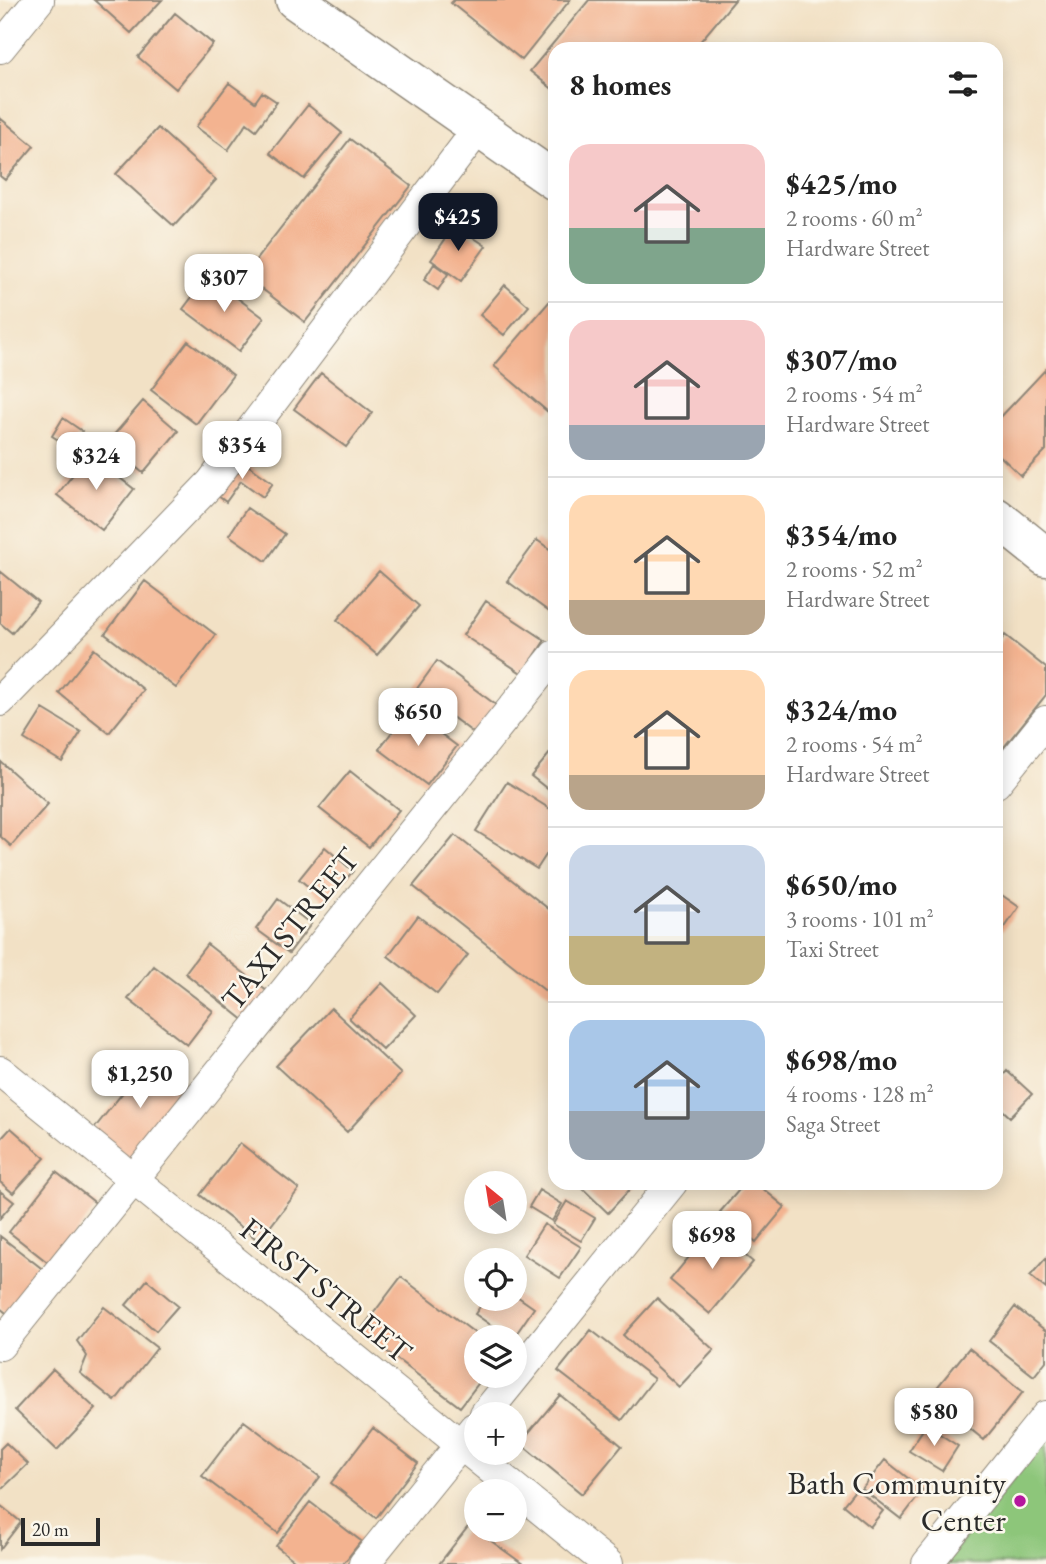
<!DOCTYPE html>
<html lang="en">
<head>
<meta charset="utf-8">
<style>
  body { margin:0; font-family:"EB Garamond",serif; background:#f6f6f6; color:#222; height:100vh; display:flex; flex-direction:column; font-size:26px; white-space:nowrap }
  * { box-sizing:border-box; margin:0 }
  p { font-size:23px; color:#767676 }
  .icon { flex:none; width:38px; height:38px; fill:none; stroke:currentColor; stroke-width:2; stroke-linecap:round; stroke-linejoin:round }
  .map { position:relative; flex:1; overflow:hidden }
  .details { position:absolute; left:548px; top:42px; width:455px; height:1148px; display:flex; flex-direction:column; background:#fff; border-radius:21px; box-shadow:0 4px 18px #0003 }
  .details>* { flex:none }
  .needle { width:46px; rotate:330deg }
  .fabs { position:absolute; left:464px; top:1171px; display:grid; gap:14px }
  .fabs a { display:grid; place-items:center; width:63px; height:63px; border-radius:50%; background:#fff; box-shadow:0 4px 18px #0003; font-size:35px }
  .scale { position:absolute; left:21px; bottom:18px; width:79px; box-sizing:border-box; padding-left:7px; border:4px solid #2b2b2b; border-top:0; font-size:19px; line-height:24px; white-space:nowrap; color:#2b2b2b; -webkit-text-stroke:5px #fbf7ec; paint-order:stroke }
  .price { position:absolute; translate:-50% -60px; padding:0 16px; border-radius:14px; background:#fff; color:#222; font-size:23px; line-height:46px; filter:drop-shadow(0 2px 4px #0008) }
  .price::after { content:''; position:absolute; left:50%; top:42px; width:21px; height:16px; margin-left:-10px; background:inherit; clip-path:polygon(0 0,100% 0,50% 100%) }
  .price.active { background:#111827; color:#fff }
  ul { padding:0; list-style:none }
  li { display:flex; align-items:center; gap:21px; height:175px; padding:0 21px }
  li+li { border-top:2px solid #e0e0e0 }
  li span { display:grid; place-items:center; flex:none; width:196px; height:140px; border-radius:21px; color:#555 }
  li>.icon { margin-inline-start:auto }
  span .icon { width:84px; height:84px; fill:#fffc; stroke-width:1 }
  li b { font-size:30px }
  h2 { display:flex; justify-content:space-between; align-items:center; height:84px; padding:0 21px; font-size:30px }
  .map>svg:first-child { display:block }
  .green { fill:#8dc67a; stroke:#5c7852; stroke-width:2 }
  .building { fill:#f3b390 }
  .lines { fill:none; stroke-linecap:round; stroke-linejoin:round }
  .street-casing { stroke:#8e8678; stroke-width:32 }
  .primary-casing { stroke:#8e8678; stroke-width:41 }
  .street { stroke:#fff; stroke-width:30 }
  .primary { stroke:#fff; stroke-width:38 }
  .poi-dot { fill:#b5179e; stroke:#fbf7ec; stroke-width:2.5 }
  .labels { text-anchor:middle; stroke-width:5; stroke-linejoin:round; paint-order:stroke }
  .street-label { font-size:32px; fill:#2b2b2b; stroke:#fbf7ec }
  .poi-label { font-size:32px; fill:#2b2b2b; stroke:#fbf7ec; text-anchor:end }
</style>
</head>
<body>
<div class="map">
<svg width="1046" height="1564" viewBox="0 0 1046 1564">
  <rect width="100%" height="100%" fill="#fbf7ec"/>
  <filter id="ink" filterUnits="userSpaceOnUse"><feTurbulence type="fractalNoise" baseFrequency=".0143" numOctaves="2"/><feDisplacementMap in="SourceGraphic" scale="14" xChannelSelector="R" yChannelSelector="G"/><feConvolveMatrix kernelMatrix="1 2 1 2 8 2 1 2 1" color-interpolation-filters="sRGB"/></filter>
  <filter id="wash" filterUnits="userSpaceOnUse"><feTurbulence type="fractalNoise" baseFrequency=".00686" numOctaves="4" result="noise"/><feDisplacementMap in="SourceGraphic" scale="28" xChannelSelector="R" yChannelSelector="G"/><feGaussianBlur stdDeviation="1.57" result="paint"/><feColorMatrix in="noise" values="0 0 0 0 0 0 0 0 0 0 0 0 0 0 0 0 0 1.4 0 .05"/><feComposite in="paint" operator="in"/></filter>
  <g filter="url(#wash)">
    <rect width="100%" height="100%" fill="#f2e1c5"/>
    <path class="green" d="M1046,1438V1564H943Z"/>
    <g id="blocks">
      <path class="building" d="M94,0H162L131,33Z
        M454,0H570L522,60L451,3Z
        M589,0H735L694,49H555V91L530,71Z
        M175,13L213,44L176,89L138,57Z
        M229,83L255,102L262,92L277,102L256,130L247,123L228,150L196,127Z
        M308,105L342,133L304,179L270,153Z
        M0,118L34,146L5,180L0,176Z
        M158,128L216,180L174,226L116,174Z
        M350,139L411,186L305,322L244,275Z
        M455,225L486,246L461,281L431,260Z
        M434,264L448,274L438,290L424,280Z
        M208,276L264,318L239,351L183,309Z
        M505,285L529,306L504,335L480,315Z
        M555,295V403L548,412L494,366Z
        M188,341L233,375L196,424L151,390Z
        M1046,369V450L1021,476L996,452V422Z
        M321,373L372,413L346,447L294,409Z
        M143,401L178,431L143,473L107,443Z
        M63,418L82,431L71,448L52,436Z
        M89,454L134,489L102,530L57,495Z
        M238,458L273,483L263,497L241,481L226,502L213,492Z
        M247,508L285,534L266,561L229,535Z
        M537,540L555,553V616L507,581Z
        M0,571L38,602L12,633L0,623Z
        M379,571L419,606L377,655L337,620Z
        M145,581L216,635L176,688L105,634Z
        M486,601L545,640L523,674L463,635Z
        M1005,635L1046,668V695L996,757V647Z
        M94,649L144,690L109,733L59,693Z
        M437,661L496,705L475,734L416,690Z
        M43,709L81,732L62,762L24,739Z
        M409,710L457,746L427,785L379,749Z
        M555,747V795L531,776Z
        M0,761L48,804L11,846L0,836Z
        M350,771L399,810L369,847L319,808Z
        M507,782L555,812V841L537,869L476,831Z
        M455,835L555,914L553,997L413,886Z
        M325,847L353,871L327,902L299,879Z
        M996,891L1019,907L1003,930L996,925Z
        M278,899L311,924L289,953L256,929Z
        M418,916L468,955L437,994L388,956Z
        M207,944L268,992L245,1021L185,973Z
        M154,966L213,1011L187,1045L128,999Z
        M382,983L416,1015L383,1050L349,1018Z
        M331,1008L401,1074L347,1132L276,1066Z
        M149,1060L188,1091L131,1161L93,1130Z
        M1007,1071L1032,1094L1010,1117L996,1104V1083Z
        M11,1128L45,1158L13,1193L0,1182V1140Z
        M240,1143L299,1189L259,1241L200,1195Z
        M56,1172L98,1205L51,1265L9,1232Z
        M577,1183H629L633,1186L608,1213Z
        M745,1183H756L785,1207L756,1242L720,1212Z
        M539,1190L562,1204L552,1221L529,1207Z
        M0,1191L14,1202L0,1218Z
        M567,1201L595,1218L581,1241L553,1224Z
        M544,1224L581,1247L560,1278L524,1255Z
        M713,1228L753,1262L710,1314L670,1280Z
        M0,1236L45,1271L10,1316L0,1308Z
        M1046,1258V1289L1030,1276Z
        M401,1277L480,1337H476V1376H484L460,1407L360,1331Z
        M147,1280L178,1306L156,1331L126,1305Z
        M514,1294L534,1308L514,1337H508L475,1314L486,1298H514Z
        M657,1298L714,1350L679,1387L623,1335Z
        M104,1307L157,1348L115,1401L80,1373L87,1356L77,1341Z
        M1015,1307L1046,1331V1361L1034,1376L989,1341Z
        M591,1330L654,1379L622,1420L558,1371Z
        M969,1348L1023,1392L984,1440L930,1396Z
        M53,1369L96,1409L57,1450L15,1410Z
        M560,1395L622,1446L582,1494L520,1443Z
        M244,1421L320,1477L278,1533L202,1476Z
        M926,1425L958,1446L942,1471L909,1451Z
        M373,1428L418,1463L376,1518L331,1483Z
        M6,1443L28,1464L0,1491V1449Z
        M885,1460L923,1490L901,1519L862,1489Z
        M856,1489L883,1511L870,1527L843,1505Z
        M310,1502L361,1541L343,1564H299L276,1546Z
        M0,1505L21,1522L0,1549Z
        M471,1523L476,1530L523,1564H439Z"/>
    </g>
  </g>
  <g filter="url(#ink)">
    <use href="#blocks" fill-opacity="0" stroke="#8e8678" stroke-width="2"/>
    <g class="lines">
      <defs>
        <path id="street" d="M0,48L39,0
          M0,701L211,483L478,129
          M996,783L1046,721
          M0,1071L608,1564
          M0,1345L555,655
          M485,1414L672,1183
          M364,1564L474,1428
          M927,1564L1046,1416"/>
        <path id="primary" d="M295,0L555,181
          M996,517L1046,557"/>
      </defs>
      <use href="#street" class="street-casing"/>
      <use href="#primary" class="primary-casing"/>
      <use href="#street" class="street"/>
      <use href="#primary" class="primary"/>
    </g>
  </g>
  <circle class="poi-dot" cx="1020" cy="1501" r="7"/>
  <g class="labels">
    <g class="street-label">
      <text transform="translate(290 929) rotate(-51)" y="11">TAXI STREET</text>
      <text transform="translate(326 1290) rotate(39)" y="11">FIRST STREET</text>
    </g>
    <g class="poi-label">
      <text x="1006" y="1494">Bath Community<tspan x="1006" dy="37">Center</tspan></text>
    </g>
  </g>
</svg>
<div class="fabs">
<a><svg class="needle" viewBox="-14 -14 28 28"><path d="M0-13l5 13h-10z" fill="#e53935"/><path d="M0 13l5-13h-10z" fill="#767676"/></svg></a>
<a><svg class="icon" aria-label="locate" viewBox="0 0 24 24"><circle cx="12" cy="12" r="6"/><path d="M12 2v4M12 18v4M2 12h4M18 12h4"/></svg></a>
<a><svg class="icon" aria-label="layers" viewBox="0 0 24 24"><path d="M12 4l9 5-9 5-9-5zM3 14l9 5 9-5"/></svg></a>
<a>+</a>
<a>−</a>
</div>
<div class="scale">20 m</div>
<b class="price active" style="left:458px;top:253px">$425</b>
<b class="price" style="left:224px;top:314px">$307</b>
<b class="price" style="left:242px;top:481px">$354</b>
<b class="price" style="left:96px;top:492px">$324</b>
<b class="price" style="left:418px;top:748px">$650</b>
<b class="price" style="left:140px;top:1110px">$1,250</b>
<b class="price" style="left:712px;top:1271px">$698</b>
<b class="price" style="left:934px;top:1448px">$580</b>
<section class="details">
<h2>8 homes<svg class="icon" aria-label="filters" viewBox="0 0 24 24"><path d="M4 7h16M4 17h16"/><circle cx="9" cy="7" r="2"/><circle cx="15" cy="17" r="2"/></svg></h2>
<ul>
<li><span style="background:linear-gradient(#f6c9c9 60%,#7fa58c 0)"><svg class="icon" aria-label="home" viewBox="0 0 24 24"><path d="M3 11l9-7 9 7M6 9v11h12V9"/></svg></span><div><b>$425/mo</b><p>2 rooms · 60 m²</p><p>Hardware Street</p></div></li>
<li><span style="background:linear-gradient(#f6c9c9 75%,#9aa5b1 0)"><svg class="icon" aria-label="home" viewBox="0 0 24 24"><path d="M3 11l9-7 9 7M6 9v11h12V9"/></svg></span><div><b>$307/mo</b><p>2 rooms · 54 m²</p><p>Hardware Street</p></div></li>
<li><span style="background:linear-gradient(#ffd9b3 75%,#b9a48a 0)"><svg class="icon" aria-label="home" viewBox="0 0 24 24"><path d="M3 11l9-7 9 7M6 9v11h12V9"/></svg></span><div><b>$354/mo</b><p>2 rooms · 52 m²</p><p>Hardware Street</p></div></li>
<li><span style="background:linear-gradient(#ffd9b3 75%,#b9a48a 0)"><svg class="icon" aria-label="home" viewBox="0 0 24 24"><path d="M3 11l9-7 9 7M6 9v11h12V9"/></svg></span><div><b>$324/mo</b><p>2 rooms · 54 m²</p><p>Hardware Street</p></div></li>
<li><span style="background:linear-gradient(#c9d6e8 65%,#c2b280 0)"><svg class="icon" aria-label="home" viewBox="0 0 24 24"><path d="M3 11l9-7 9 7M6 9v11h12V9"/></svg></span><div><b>$650/mo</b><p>3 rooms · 101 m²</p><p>Taxi Street</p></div></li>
<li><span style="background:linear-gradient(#a9c7e8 65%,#9aa5b1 0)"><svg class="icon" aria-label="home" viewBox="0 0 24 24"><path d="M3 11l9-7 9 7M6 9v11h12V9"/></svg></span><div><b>$698/mo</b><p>4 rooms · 128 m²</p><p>Saga Street</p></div></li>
</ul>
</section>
</div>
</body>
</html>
